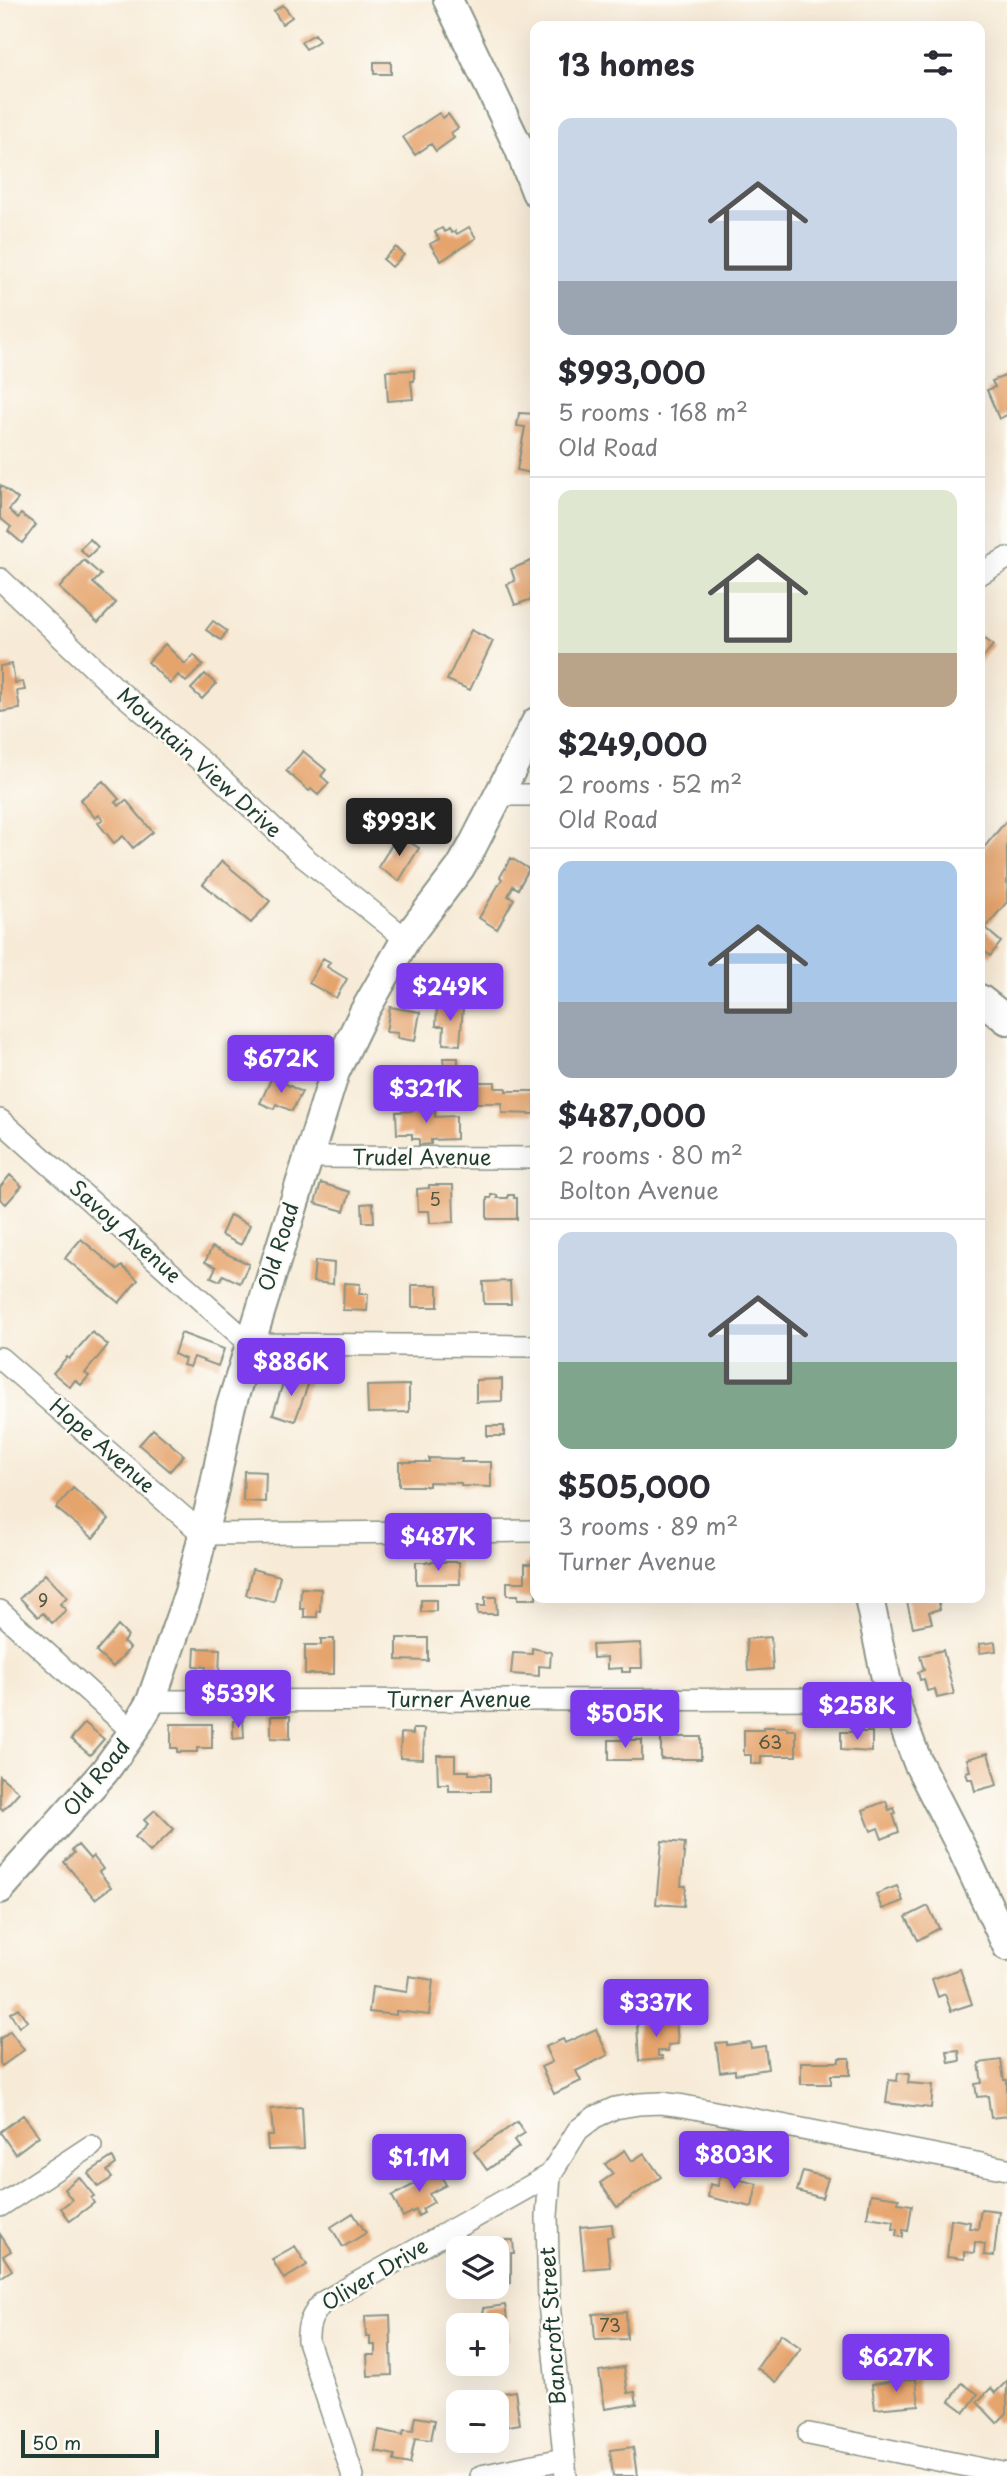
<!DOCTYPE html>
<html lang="en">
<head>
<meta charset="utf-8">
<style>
  body { margin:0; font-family:"Playpen Sans",sans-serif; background:#f2f2f3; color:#2b2b33; height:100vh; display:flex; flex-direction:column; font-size:26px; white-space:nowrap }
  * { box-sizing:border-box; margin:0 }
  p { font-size:23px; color:#7c7c81 }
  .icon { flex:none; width:38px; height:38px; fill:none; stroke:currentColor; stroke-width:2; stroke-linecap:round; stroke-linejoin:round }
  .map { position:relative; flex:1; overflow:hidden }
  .sheet { position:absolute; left:530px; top:21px; width:455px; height:1582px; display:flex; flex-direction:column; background:#fff; border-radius:14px; box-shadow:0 7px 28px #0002 }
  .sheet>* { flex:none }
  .fabs { position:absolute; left:446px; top:2236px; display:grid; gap:14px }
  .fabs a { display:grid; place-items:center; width:63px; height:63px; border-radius:14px; background:#fff; box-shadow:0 7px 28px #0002; font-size:35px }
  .scale { position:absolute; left:21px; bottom:18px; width:138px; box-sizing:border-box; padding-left:7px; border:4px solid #1f3d34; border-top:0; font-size:19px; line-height:24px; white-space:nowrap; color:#1f3d34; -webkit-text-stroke:5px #fdfcf7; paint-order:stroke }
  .price { position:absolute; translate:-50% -60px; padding:0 16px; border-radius:7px; background:#7c3aed; color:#fff; font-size:23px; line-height:46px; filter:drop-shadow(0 2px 4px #0008) }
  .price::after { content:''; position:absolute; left:50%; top:42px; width:21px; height:16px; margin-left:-10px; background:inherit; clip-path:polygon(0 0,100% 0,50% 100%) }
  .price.current { background:#222; color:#fff }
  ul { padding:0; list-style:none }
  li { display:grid; align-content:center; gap:14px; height:371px; padding:0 28px }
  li+li { border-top:2px solid #e1e1e2 }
  li span { display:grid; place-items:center; height:217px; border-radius:14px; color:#555 }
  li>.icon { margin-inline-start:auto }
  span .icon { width:126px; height:126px; fill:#fffc; stroke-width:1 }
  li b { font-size:30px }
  h2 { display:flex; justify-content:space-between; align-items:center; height:84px; padding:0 28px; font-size:30px }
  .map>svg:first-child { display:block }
  .building { fill:#e6a46d }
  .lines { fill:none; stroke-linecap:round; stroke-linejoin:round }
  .minor-casing { stroke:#8b9486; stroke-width:24 }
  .tertiary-casing { stroke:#8b9486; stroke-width:32 }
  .minor { stroke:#fff; stroke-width:21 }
  .tertiary { stroke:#fff; stroke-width:28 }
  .labels { text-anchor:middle; stroke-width:5; stroke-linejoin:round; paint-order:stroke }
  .number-label { font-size:18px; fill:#515742 }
  .street-label { font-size:21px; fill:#1f3d34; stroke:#fdfcf7 }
</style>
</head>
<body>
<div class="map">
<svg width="1007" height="2476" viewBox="0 0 1007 2476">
  <rect width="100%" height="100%" fill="#fdfcf7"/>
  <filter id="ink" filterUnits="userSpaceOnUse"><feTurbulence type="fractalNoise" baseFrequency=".0143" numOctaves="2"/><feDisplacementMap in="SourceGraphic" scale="14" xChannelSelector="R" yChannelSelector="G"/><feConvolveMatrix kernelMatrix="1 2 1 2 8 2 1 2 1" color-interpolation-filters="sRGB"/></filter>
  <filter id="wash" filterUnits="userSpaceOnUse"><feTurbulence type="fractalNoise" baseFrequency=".00686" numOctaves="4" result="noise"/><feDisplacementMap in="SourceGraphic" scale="28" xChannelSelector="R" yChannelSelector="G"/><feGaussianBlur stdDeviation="1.57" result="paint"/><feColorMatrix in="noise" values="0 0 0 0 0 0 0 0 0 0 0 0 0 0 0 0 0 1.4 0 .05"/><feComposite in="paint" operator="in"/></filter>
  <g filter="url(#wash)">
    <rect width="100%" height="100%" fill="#f7ebd7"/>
    <g id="blocks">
      <path class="building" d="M283,5L292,17L282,24L274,11Z
        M315,34L319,41L306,49L301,42Z
        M374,62H391V74H374Z
        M439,113L443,118L448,114L458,128L451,133L454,138L436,151L431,144L415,155L403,137Z
        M469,227L476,238L441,261L430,244L439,239L435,232L442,228L445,232L449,229L452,233L455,231L457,234Z
        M396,247L404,255L392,267L383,259Z
        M414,370V381H411L413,399L388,401L386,371Z
        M1007,375V415L999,419L987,390L995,387L992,381Z
        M519,413L536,414V474L517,470L525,427L517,426Z
        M0,485L18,499L9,510L18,518L21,514L36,525L22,543L8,531L11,527L0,518Z
        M90,539L98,547L88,557L80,549Z
        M536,559V592L531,594L532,599L515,605L507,584L515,581L511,569Z
        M84,560L101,575L93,583L116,603L98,623L59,588Z
        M213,621L227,631L221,640L206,630Z
        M471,630L493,641L470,690L447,680Z
        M980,635L993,645L980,662Z
        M165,644L185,664L194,655L203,665L186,682L178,675L170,684L148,662Z
        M12,664L15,683L23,682L25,690L17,691L20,709L0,712V666Z
        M205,674L216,684L202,699L191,689Z
        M303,751L326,770L321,776L329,783L318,795L311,789L309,791L286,771Z
        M103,781L119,799L115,802L119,806L126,800L153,832L133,848L123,836L114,843L98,823L103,819L99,815L95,818L80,800Z
        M1007,820V902L985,928L1001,942L990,956L980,947V852Z
        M398,835L419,848L399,881L378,867Z
        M511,858L529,869L518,889L513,886L508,896L514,899L497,929L479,918L502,879L500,877Z
        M222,861L270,901L251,923L203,884Z
        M323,958L330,962L327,967L347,979L336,998L309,983Z
        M437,1005L463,1007L460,1045L443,1044L444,1026H436Z
        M390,1007L420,1012L415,1041L397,1038L398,1033L386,1032Z
        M282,1056L299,1064L293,1078L276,1070Z
        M443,1058H458V1082H449V1066H444Z
        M272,1077L302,1092L292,1111L276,1104L274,1109L260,1103Z
        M475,1082H495V1088H506V1091H535V1114L502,1113V1103H475Z
        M435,1105V1117L456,1116V1139L431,1140V1144L419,1145V1139H412V1134H397L396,1112L413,1111V1106Z
        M10,1175L22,1186L6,1204L0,1199V1187Z
        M321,1183L350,1192L344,1211L315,1203Z
        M429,1185H453L454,1222L430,1223L429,1211H418L417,1189L429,1188Z
        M491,1195H497V1198H508V1195H514V1198H517V1219H487V1198H491Z
        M373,1203L374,1222H363L362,1204Z
        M230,1215L250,1225L241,1245L221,1235Z
        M81,1239L118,1270L122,1266L138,1280L119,1303L65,1258Z
        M212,1247L249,1264L240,1283L223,1275L220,1281L211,1277L216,1267L205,1262Z
        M315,1261L334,1263L333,1284L313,1282Z
        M510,1281L511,1304H484L483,1282Z
        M344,1283L360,1284L359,1294H368L367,1311L343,1310Z
        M412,1285H438V1307H412Z
        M92,1332L108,1345L85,1373L89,1376L81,1385L75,1380L70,1387L53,1373L67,1357L69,1359Z
        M181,1333L224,1349L218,1366L194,1357L190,1367L183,1365L185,1359L174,1354Z
        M286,1374L309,1382L295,1421L273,1414Z
        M502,1379V1401L476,1402V1380Z
        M409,1385V1412L368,1413L367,1386Z
        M487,1426H504V1436H487Z
        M153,1429L184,1455L170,1471L139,1445Z
        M429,1458L462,1459L461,1462H491V1487L461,1486V1483L429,1482V1486H399V1462H429Z
        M244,1471L266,1472L265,1502L243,1501Z
        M73,1488L109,1519L93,1538L56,1508Z
        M532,1557H536V1599H518V1595H507V1582H525V1564H532Z
        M416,1562H459L460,1584H416Z
        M252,1569L280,1576L274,1602L246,1595Z
        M45,1574L67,1597L60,1604L66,1610L52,1623L43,1613L38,1617L20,1598Z
        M301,1588L321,1589L320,1611H317V1617H304V1609H300Z
        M485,1597H496L497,1614H478L477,1606H485Z
        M906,1598H938L940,1609L929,1612L932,1623L913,1627Z
        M421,1600H436V1611L421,1612Z
        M118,1626L128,1636L123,1642L130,1648L113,1667L96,1652Z
        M771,1637L773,1669L748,1671L746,1639Z
        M397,1638H428V1661L397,1660Z
        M321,1639H334V1674H305V1645H321Z
        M995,1642L996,1651L980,1653L979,1644Z
        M641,1643L642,1668H630V1672H622V1668L607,1669V1657L593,1658L592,1645Z
        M195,1648L220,1649L219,1677L205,1676L206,1667L194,1666Z
        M532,1648L551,1652L550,1667L539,1666V1676L511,1674L513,1653L532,1654Z
        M943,1650L954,1694L937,1698L935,1689L927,1691L924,1679L920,1680L918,1672L924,1670L920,1656Z
        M271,1716H290V1739L271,1738Z
        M243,1720L244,1738L233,1739V1721Z
        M85,1723L104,1739L90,1755L71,1739Z
        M171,1724H212V1748H197V1752H177V1748H171Z
        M763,1727H787V1730H796V1756H761V1764H751V1755H744V1730H763Z
        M413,1729H424L423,1759L400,1758L401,1733L413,1734Z
        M841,1732H872V1752L841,1750Z
        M661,1737H701V1759H661Z
        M609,1740H642V1760H609Z
        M988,1753L997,1785L975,1791L972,1779H968L966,1772L970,1771L967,1759Z
        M437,1755H455V1771H469V1774H490V1791H449V1784H438Z
        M0,1776L19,1792L3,1810L0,1807Z
        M886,1801L889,1810L894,1808L896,1813L893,1814L899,1832L882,1839L878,1828L871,1831L863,1810Z
        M155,1810L174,1829L150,1852L135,1837L148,1824L144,1820Z
        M662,1841L685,1843L681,1886H686L684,1906L656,1904Z
        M78,1845L90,1859L93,1856L103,1869L99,1872L111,1887L95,1899L64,1862L74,1853L72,1850Z
        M897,1886L903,1901L882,1909L876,1894Z
        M928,1906L939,1928L918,1940L906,1917Z
        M960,1969L972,2004L951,2011L945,1994L938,1997L932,1979Z
        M409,1976L433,1980L429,2015L396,2011V2015L369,2012L372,1987L407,1992Z
        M18,2008L27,2021L19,2027L10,2013Z
        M676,2020L678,2044L668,2045V2051H658V2056H662L663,2059L639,2061L637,2023Z
        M596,2029L608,2055L576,2071L581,2081L554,2094L541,2067L552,2062L545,2047L563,2039L565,2043Z
        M10,2031L24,2050L2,2066L0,2063V2039Z
        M727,2042V2045L750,2042L751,2048L765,2046L768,2069L735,2074V2070L720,2072L716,2043Z
        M959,2050L960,2061L949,2063L947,2051Z
        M839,2058H850V2075H831V2084H801V2062H839Z
        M1001,2060L1004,2080H1007V2116L991,2118L988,2096L977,2097L975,2084L982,2083L979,2063Z
        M898,2073L909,2074L908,2083L933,2085L931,2108L886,2103L889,2080L897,2081Z
        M302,2107L304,2149L268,2150L267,2136H273L271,2109Z
        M23,2115L39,2136L15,2154L0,2132Z
        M517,2122L525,2133L514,2140L519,2147L487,2170L474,2152Z
        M625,2150L632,2161L644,2153L661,2177L617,2207L600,2183L613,2174L605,2164Z
        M112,2157L116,2164L107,2171L112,2178L98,2187L88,2173Z
        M436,2166L446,2185L429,2194L434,2202L422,2209L424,2213L418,2216L416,2210L403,2217L392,2196L428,2177L426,2172Z
        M803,2171L828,2178L822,2198L797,2191Z
        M720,2175L757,2184L752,2207L708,2197L710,2184L718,2186Z
        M79,2177L94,2196L91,2198L94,2203L70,2221L61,2208L72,2200L64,2189Z
        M871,2194L899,2198L898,2203L912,2205L908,2231L903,2230V2237L896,2236L897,2229H893L894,2221L867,2217Z
        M981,2209L999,2211L994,2256L984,2255L985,2244L975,2242L974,2253L964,2252V2259L947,2257L951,2219L970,2222L969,2228L978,2229Z
        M353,2213L366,2233L343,2247L331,2227Z
        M612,2224L613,2236L607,2237L610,2267L584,2269L580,2227Z
        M0,2234L11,2251L3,2256L12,2270L0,2278Z
        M491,2240H513L514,2253H511V2283L497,2284V2249H491Z
        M295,2246L307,2265L284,2279L272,2259Z
        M505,2305L510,2340L497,2342V2326H485L483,2308Z
        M626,2312L627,2339L595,2340L593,2314Z
        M390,2315L392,2375L368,2376L367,2355H375V2345H370V2337H366L365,2316Z
        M781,2334L801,2348L776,2382L757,2368Z
        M624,2367L628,2393L635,2392L637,2404L605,2409L599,2371Z
        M916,2379L919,2405L875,2409L872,2384Z
        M1007,2381V2413L997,2423L977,2402L991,2388L995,2393Z
        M962,2383L978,2394L965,2412L950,2401Z
        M515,2391L520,2424L497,2428V2403H487L486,2396Z
        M416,2417L435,2420L431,2440L415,2438L410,2464L394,2461L395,2455L375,2451L379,2430L403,2435L404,2430L413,2431Z
        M633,2447L637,2476H613L610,2450Z"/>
    </g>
  </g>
  <g filter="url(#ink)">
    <use href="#blocks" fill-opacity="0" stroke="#8b9486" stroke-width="2"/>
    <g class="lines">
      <defs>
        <path id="minor" d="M980,574L1007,558
          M0,579L112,685L215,773L305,858L406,939
          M498,795H536
          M0,1120L250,1344L536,1346
          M308,1157L536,1158
          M0,1358L203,1534L536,1531
          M0,1611L133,1732
          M151,1701L893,1699
          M550,2175L547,2216L549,2303L566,2476
          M0,2206L91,2146
          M809,2434L1007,2474
          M353,2476L308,2341C307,2324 312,2315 323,2302L550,2175L578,2130L595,2117L615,2108L639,2104L661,2103L684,2106L1007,2169
          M481,2476L563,2459"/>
        <path id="tertiary" d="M448,0L519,148L536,192
          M980,999L1007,1020
          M869,1598L887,1683L897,1708L918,1763L962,1849L1007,1946
          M0,1889L104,1772L133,1732L151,1701L189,1592L214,1489L230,1409L335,1072L364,1012L406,939L460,868L472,847L536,722"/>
      </defs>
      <use href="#minor" class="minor-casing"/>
      <use href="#tertiary" class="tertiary-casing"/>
      <use href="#minor" class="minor"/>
      <use href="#tertiary" class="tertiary"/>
    </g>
  </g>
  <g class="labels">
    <g class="number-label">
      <text x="435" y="1206">5</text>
      <text x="43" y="1607">9</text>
      <text x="770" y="1749">63</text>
      <text x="610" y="2332">73</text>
    </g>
    <g class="street-label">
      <text transform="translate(199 763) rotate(42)" y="7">Mountain View Drive</text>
      <text x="422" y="1165">Trudel Avenue</text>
      <text transform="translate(125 1232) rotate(42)" y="7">Savoy Avenue</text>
      <text transform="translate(279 1247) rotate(-73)" y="7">Old Road</text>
      <text transform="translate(102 1446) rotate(41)" y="7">Hope Avenue</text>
      <text x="459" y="1707">Turner Avenue</text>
      <text transform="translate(97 1778) rotate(-51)" y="7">Old Road</text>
      <text transform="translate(375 2275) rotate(-31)" y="7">Oliver Drive</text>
      <text transform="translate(553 2326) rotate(-94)" y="7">Bancroft Street</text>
    </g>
  </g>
</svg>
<div class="fabs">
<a><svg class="icon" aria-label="layers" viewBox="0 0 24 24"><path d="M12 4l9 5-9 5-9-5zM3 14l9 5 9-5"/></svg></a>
<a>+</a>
<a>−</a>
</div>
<div class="scale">50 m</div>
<b class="price current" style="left:399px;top:858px">$993K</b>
<b class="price" style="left:450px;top:1023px">$249K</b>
<b class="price" style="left:281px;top:1095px">$672K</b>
<b class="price" style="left:426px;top:1125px">$321K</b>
<b class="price" style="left:291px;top:1398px">$886K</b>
<b class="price" style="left:438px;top:1573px">$487K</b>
<b class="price" style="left:238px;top:1730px">$539K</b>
<b class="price" style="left:857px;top:1742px">$258K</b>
<b class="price" style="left:625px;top:1750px">$505K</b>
<b class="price" style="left:656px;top:2039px">$337K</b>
<b class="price" style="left:734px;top:2191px">$803K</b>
<b class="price" style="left:419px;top:2194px">$1.1M</b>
<b class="price" style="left:896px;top:2394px">$627K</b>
<section class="sheet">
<h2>13 homes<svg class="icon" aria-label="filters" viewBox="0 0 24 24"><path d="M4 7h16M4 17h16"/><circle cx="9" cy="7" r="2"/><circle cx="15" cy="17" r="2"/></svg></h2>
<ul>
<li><span style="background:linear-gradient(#c9d6e8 75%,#9aa5b1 0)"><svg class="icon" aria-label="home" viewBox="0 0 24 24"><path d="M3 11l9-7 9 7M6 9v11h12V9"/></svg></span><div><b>$993,000</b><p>5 rooms · 168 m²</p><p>Old Road</p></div></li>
<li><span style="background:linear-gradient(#dfe7d0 75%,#b9a48a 0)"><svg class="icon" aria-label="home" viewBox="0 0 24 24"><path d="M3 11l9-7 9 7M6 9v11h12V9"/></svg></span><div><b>$249,000</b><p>2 rooms · 52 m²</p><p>Old Road</p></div></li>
<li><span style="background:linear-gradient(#a9c7e8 65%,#9aa5b1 0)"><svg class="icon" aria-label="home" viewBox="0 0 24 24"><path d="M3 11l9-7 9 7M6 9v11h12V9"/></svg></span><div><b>$487,000</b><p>2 rooms · 80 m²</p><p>Bolton Avenue</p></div></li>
<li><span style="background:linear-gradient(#c9d6e8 60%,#7fa58c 0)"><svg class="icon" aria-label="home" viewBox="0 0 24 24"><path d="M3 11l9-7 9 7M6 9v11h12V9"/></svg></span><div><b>$505,000</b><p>3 rooms · 89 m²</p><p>Turner Avenue</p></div></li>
</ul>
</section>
</div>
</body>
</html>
